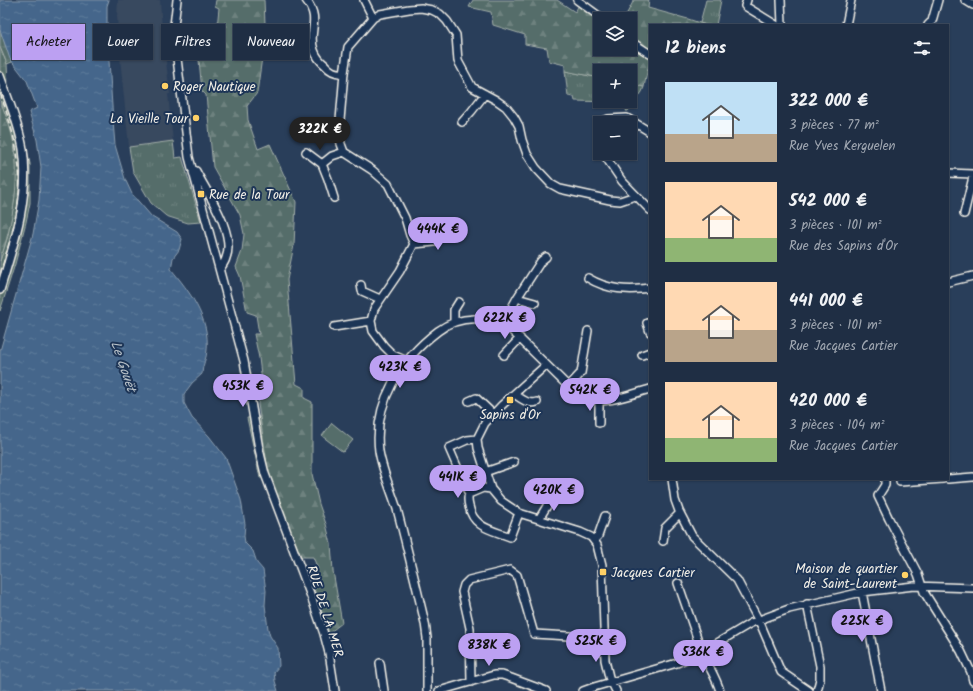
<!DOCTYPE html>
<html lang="fr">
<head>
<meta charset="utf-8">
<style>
  body { margin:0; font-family:Kalam,sans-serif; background:#2c3a4f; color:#f1f3f6; height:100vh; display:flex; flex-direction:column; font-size:15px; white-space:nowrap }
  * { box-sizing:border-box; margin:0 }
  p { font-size:13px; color:#a1a8b2 }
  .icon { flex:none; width:22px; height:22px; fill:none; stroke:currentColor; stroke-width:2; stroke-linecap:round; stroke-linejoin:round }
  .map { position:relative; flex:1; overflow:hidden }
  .drawer { position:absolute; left:649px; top:24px; width:300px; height:456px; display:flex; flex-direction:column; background:#1f2e44; border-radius:0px; box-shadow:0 1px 3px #0004,0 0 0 1px #3c4a5d }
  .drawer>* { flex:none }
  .banner { position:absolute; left:12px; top:24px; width:380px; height:36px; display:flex; gap:8px }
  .controls { position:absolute; left:593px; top:12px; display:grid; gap:8px }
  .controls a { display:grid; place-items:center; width:44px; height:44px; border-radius:0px; background:#1f2e44; box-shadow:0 1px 3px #0004,0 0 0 1px #3c4a5d; font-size:20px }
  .price { position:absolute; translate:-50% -34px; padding:0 9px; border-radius:14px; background:#bca0f2; color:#111; font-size:13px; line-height:26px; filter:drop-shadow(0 1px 2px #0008) }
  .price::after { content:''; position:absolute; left:50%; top:24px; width:12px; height:9px; margin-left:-6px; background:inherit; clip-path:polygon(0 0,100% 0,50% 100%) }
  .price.active { background:#222; color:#fff }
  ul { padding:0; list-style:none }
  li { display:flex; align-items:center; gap:12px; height:100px; padding:0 16px }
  li span { display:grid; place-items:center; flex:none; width:112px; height:80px; border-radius:0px; color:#555 }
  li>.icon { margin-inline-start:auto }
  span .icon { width:48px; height:48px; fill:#fffc; stroke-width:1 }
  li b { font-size:17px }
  h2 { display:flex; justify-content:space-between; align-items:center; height:48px; padding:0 16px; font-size:17px }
  .tag { padding:0 14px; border-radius:0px; background:#1f2e44; box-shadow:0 1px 3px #0004,0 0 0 1px #3c4a5d; font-size:14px; line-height:36px }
  .tag.active { background:#bca0f2; color:#111 }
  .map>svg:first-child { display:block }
  .built { fill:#38485e }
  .grass { fill:url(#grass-tufts); stroke:#a4afa9 }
  .forest { fill:url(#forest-firs); stroke:#a4afa9 }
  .wetland { fill:url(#wetland-marsh); stroke:#a4afa9 }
  .pitch { fill:#556d6a; stroke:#a4afa9 }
  .water { fill:url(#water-ripples); stroke:#8b9eb0 }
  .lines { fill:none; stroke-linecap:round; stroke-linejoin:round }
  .minor-casing { stroke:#f4f1e8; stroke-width:10 }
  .minor { stroke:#1d3557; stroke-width:7 }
  .rail { stroke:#f4f1e8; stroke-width:1.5; stroke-dasharray:6 3; stroke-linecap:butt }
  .poi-dot { fill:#ffd166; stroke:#1d3557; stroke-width:1.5 }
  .labels { text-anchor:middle; stroke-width:4; stroke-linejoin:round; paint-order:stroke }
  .poi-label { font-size:13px; fill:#f4f1e8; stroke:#1d3557; text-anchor:start }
  .street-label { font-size:13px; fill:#f4f1e8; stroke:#1d3557 }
  .water-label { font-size:14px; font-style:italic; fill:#b7c0c7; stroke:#1d3557 }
</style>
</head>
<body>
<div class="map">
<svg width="973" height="691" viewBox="0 0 973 691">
  <defs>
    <pattern id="grass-tufts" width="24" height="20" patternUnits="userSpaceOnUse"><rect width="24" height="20" fill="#556d6a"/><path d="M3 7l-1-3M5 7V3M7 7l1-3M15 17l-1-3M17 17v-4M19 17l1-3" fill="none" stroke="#6e827f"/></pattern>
    <pattern id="forest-firs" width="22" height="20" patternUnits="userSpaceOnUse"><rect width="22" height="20" fill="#556d6a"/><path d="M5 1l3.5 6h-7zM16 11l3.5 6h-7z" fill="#6e827f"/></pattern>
    <pattern id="wetland-marsh" width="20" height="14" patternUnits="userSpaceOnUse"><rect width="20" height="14" fill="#556d6a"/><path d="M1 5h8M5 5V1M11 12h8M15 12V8" fill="none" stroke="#6e827f"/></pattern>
    <pattern id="water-ripples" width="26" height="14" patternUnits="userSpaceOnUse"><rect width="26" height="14" fill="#45668b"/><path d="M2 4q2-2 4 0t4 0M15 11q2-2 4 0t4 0" fill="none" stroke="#607c9b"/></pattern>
  </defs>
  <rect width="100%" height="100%" fill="#293e5a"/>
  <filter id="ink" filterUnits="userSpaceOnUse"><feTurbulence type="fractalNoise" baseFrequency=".025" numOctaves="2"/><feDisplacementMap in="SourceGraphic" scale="8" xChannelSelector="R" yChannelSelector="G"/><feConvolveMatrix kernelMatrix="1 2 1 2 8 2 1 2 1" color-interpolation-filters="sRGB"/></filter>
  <g filter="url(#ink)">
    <path class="built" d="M118,0H160L162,29L170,94H168L173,141L129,147L120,58L117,16Z"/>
    <path class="grass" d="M706,0H721L716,25H706L700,23Z
      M0,47L7,64L8,86L24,137L30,164V203L26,222L15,264L0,311V261L8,236L14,202L16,157L12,134L0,100Z
      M565,71L600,78V101L611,102L575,101L574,97L568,96Z
      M630,84L644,87L642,92L628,111H626L630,101Z
      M173,141L175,158L182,157L201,222L188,223L166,216L151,203L133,172L129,147Z
      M260,417L269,477L260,478L247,418Z"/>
    <path class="forest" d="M216,0H264L265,24C278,25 290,37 300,44L296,46L273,34L265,36L257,93L247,106L248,120L258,149L270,144L296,202L294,245L287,280L296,384L304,388V398L312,402V474L319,504L326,524L331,544L333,571L342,623L329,633L310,577L318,569L313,557H301L269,477L258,404L262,382L259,358L254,334H259L256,315L247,312L240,276L236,267L242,251L244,234L240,215L213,167L206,95L202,91L199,60L205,26L217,28L219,8L215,6Z
      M473,0H557L575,12L579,5L600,21V49H617L625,54L633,53L637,41L630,36V19H624L634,0H649L648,8L688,19L706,25H650V58L644,87L630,84V71H600V78L565,71V65L549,61L547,48L525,44V35L493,25L491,12L469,7Z
      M0,100C4,111 9,123 12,135C22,177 13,221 0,261Z"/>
    <path class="wetland" d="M0,30L12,62L7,64L0,47Z"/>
    <path class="pitch" d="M332,423L353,440L343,452L322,436Z"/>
    <path class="water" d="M0,0H109L107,6V31L113,121L115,145L125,179L132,194L152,217L177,232L182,239L179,250L173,258L171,269C189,291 210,318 207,350C207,358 202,365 202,374L192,383L184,394V403L192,418L209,436L226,458L241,500L245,524L244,536L245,543L253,551L257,563L263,570L266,591L265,605L268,629L270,636L278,648L279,666L274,672L275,681L278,691H0V351L33,234L39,200L41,167L37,140L29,112L37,108L27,81L10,59L0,30Z"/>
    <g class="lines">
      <defs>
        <path id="minor" d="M177,0L174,26L175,42L189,157L244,361L259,449L265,474L312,599L324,634L329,653L335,691
          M306,0C322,20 307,32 314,50C316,56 320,61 325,65C330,71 335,74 344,73
          M364,0L373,18
          M577,0L603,19
          M747,0L745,6L776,25
          M781,0L782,25
          M965,0L973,5
          M846,25L851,0
          M928,25L932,21L938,0
          M630,41L650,54
          M0,76C8,99 19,124 23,149C30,197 14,244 0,290
          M462,122L471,112L485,94
          M600,123L601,122L608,119L627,118L650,132
          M600,123L599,128L600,138
          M306,152L322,164
          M603,153L622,181L650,210
          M192,169L196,171C207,193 236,233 226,258C225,262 222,266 220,269
          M948,173L973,174
          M334,198L328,179L322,164L332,156L344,152
          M964,214L973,177
          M414,244L434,242L448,228
          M588,278C608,290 628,291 650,288
          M948,282L973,276
          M361,285L362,291L380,299
          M517,298L535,303
          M454,322V310L459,302
          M647,323L650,332
          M503,324L517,298L541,261L546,257
          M334,327L371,321
          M504,355L520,338
          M642,355L650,352
          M407,361L393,355L384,346L373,331L371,321L374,309L400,271L414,244L410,235L405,218L388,184L372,170L344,152L341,144L339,132L344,73L348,47L373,18L380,14L409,9L421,8L432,10L440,14L447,21L456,35L458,61L472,87L496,100L506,107L514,117L519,126L522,140L527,154L536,168L551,184L560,189L610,200L620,201L632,197L635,195
          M546,365L502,405L485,423L477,439L478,448L491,489L501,501L519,513L580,532L591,537L597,545L602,565L605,660L609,677L616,691
          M568,387L581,373L588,331
          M514,394C522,399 528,405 537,402
          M469,401L476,398L493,414
          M599,423V402
          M485,472L514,462
          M672,479L675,500L679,511L692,536L737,580L761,625L781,672L809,691
          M885,479V485L878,496L889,519L918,574L924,592L961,651L971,672L973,681
          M948,479L973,477
          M900,482L943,479
          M491,489L483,488L469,494C467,498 468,502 469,506C473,528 493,530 510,537L519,513
          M469,494L449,448L467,440L477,439
          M539,519L553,496
          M594,540L598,536L605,516
          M663,541L665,528L680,513
          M678,583L702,652C708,666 716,677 720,691
          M862,592L881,691
          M807,604L820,666V679L817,691
          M380,663L384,691
          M471,682L470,628L462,592L464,585L469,580L510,570L517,575L534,634L604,638
          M427,691V638L425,623C416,585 407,547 397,509C391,490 382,470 379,451C373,403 401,359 438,331C459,315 490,315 511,330L575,393C598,409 625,396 650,389
          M439,691L494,675H502L511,678L546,691
          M583,691L594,687L677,663L702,652L751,623L789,609L862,592L914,586L973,588"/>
      </defs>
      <use href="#minor" class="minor-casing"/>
      <use href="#minor" class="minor"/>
      <path class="rail" d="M0,93C11,125 22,158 19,193C17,220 8,247 0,274"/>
    </g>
  </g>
  <g class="poi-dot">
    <circle cx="165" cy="86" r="4"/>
    <circle cx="196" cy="118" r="4"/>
    <rect x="197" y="190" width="8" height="8" rx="2"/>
    <rect x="506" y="396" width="8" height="8" rx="2"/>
    <rect x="599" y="568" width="8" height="8" rx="2"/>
    <circle cx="905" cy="575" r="4"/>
  </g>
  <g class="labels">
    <g class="poi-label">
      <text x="173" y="91">Roger Nautique</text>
      <text x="188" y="123" text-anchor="end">La Vieille Tour</text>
      <text x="209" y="199">Rue de la Tour</text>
      <text x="510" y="419" text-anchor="middle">Sapins d'Or</text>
      <text x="897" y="573" text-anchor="end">Maison de quartier<tspan x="897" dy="15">de Saint-Laurent</tspan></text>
      <text x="611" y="577">Jacques Cartier</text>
    </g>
    <g class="street-label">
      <text transform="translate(326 611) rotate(73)" y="5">RUE DE LA MER</text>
    </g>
    <g class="water-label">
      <text transform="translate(124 366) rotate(71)" y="5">Le Gouët</text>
    </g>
  </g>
</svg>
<div class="controls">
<a><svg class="icon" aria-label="layers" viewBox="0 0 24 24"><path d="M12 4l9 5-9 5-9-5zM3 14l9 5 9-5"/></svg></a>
<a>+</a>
<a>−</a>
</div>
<b class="price active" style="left:320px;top:151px">322K €</b>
<b class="price" style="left:438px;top:251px">444K €</b>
<b class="price" style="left:505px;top:340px">622K €</b>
<b class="price" style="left:400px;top:389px">423K €</b>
<b class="price" style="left:243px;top:408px">453K €</b>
<b class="price" style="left:590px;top:412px">542K €</b>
<b class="price" style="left:458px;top:499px">441K €</b>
<b class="price" style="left:554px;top:512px">420K €</b>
<b class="price" style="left:862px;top:643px">225K €</b>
<b class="price" style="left:596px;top:663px">525K €</b>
<b class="price" style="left:489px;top:667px">838K €</b>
<b class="price" style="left:703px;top:674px">536K €</b>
<div class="banner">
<a class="tag active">Acheter</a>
<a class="tag">Louer</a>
<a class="tag">Filtres</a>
<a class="tag">Nouveau</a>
</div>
<section class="drawer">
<h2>12 biens<svg class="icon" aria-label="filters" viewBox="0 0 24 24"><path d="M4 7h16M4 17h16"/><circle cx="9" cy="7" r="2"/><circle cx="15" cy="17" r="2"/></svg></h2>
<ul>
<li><span style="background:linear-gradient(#bfe0f5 65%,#b9a48a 0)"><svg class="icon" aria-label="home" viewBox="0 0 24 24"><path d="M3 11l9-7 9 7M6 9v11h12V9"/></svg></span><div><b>322 000 €</b><p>3 pièces · 77 m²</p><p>Rue Yves Kerguelen</p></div></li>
<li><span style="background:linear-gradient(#ffd9b3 70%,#8fb573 0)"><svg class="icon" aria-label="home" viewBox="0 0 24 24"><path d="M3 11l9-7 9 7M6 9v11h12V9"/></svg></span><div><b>542 000 €</b><p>3 pièces · 101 m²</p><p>Rue des Sapins d'Or</p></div></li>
<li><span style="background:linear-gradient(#ffd9b3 60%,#b9a48a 0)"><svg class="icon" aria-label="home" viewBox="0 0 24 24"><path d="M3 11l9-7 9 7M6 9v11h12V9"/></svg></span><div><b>441 000 €</b><p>3 pièces · 101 m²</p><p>Rue Jacques Cartier</p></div></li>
<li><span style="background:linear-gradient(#ffd9b3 70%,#8fb573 0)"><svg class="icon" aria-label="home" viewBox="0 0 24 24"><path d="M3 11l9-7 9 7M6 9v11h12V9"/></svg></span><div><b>420 000 €</b><p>3 pièces · 104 m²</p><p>Rue Jacques Cartier</p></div></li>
</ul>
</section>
</div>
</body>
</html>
